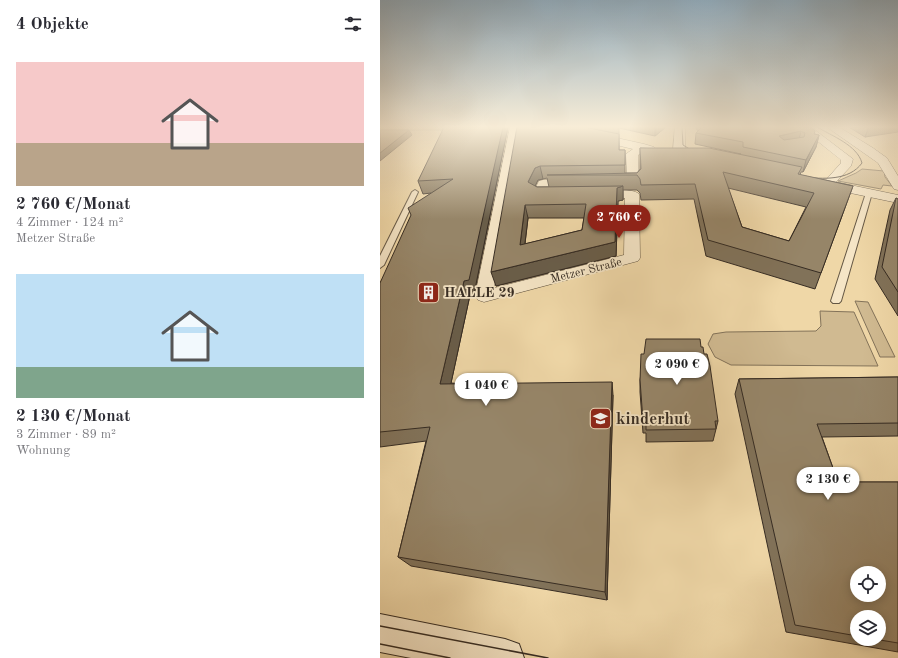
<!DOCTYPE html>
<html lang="de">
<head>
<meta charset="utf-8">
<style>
  body { margin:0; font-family:"Old Standard TT",serif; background:#f2f2f3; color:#2b2b33; height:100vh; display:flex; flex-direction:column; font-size:15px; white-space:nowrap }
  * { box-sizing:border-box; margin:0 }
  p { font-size:13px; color:#7c7c81 }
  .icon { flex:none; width:22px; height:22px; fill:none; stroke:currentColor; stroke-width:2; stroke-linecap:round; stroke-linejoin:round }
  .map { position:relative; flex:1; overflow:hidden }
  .panel { display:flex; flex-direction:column; background:#fff; width:380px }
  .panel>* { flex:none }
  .fabs { position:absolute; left:470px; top:566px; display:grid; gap:8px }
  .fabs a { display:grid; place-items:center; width:36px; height:36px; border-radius:50%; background:#fff; box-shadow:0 2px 10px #0003; font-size:20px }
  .price { position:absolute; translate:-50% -34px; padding:0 9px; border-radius:14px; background:#fff; color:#222; font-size:13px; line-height:26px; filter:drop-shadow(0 1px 2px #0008) }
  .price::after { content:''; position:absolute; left:50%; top:24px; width:12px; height:9px; margin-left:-6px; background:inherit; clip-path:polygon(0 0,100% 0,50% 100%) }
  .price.selected { background:#8f2418; color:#fff }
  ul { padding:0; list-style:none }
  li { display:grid; align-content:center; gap:8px; height:212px; padding:0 16px }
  li span { display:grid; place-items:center; height:124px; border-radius:0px; color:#555 }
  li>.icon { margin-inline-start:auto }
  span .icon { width:72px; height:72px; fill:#fffc; stroke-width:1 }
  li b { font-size:17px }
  h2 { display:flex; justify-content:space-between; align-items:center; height:48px; padding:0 16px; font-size:17px }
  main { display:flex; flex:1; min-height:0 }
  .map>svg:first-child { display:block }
  .green { fill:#d0ba91; stroke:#83735a }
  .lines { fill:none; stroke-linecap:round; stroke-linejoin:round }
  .service-casing { stroke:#645744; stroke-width:2 }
  .minor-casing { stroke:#645744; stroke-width:1 }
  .secondary-casing { stroke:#362c23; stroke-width:2 }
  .service { fill:#f5e5c6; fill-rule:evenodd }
  .minor { fill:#f5e5c6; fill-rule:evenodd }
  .secondary { fill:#f5e5c6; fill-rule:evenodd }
  .tram-far1 { stroke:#362c23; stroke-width:1 }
  .tram { stroke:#362c23; stroke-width:1.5 }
  .wall { fill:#817259; stroke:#362c23; fill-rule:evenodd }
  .shaded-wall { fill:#695d49; stroke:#362c23 }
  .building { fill:#968568; stroke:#362c23; fill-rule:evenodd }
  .labels { text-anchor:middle; stroke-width:3.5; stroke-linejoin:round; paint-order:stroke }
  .far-street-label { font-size:12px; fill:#362c23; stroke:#f5e5c6 }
  .poi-label { font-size:14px; font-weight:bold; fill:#362c23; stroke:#f5e5c6; text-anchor:start }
  .near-poi-label { font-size:17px; font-weight:bold; fill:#362c23; stroke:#f5e5c6; text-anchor:start }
</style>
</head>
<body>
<main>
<section class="panel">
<h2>4 Objekte<svg class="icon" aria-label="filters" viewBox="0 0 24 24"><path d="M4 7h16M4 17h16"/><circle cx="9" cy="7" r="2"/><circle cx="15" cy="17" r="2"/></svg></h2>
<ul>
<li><span style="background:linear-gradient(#f6c9c9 65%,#b9a48a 0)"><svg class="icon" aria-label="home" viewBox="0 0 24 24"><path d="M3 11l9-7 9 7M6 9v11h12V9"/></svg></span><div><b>2 760 €/Monat</b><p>4 Zimmer · 124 m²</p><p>Metzer Straße</p></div></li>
<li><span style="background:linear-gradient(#bfe0f5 75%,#7fa58c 0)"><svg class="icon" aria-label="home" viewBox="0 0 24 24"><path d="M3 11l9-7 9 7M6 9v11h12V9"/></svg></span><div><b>2 130 €/Monat</b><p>3 Zimmer · 89 m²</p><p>Wohnung</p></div></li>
</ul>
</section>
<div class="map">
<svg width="518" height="658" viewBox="0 0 518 658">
  <rect width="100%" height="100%" fill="#efd7a7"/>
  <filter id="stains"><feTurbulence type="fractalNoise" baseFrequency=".005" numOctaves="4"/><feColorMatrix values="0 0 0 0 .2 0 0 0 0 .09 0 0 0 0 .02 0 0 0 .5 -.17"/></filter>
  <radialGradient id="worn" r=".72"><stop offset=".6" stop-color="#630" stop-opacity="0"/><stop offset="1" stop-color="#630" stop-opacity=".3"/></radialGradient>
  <path class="green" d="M0,127H90L76,130H0Z
    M482,169L504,171L505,177L512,186L503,185L501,189L458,181L476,173Z
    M475,301L488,302L515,357H500Z
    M440,311L474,312L498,366L351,365L335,357L328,344L333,334L346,332L436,331L441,326Z"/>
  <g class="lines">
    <defs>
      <path id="service" d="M35,190L38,192L4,265L0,268V256L32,192Z
        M489,191L492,193L461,301L459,303H453L451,301L486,193Z"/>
      <path id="minor" d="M130,127H140L114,288L244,255L245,198L212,197L210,194C215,188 254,188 259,194L260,258L258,261L104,302L98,300L95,296Z
        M168,127H187L264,144L274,147L276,149L274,151H265L258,155L259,183L257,186L236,187L230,183L236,179H247L246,154L253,149L169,129Z
        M295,127H305V151L299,154L293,151Z
        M420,127H431L473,159L471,166L456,182L518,195V203L442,187L440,184L442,181H445L461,163V160Z
        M447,127H459L493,148L507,158L518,176V190L514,189L498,163Z
        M163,180H194L200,184L194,188H168L167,191L181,192L183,195L181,198H154L152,195L159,181Z"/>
      <path id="secondary" d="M0,614L125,639L139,644L144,658H31L0,652Z"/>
    </defs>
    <use href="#service" class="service-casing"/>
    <use href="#minor" class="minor-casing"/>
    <use href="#secondary" class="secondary-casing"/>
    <use href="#service" class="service"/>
    <use href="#minor" class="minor"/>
    <use href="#secondary" class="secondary"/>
    <path class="tram-far1" d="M302,127L303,145L316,153
      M423,177C443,179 469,181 482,163C477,145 452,136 437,127"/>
    <path class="tram" d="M0,626L168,658
      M0,644L70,658"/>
  </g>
  <path class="wall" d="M71,127H128L94,294L90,295L71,383L233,395L227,600L31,566L18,557L46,441L0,447V283L51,193L43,194L38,181Z
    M137,127H286L275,136L239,128V150H245V173H257L260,169V148L361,154L315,144L316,133L318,131L315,127H430L434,134L439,135L436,147L423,172H421L420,175L473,186L435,289L326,256L314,199L261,200L260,193L257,190H243V200L238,201L236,256L116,286ZM167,178L169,187H157L155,186L158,180L163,179ZM348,188L426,207L409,241L362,227ZM148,218H204L202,230L145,244Z
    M469,127H518L485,137Z
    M516,198L518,199V316L495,279L510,210Z
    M264,354L338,421L333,441L266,442V433H263L260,392V380Z
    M518,377V436L442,437L458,482H518V652L406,632L355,394L359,379ZM477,617L499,639H477Z"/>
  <path class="shaded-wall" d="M123,127H128L94,294L90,295L68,397L60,384L84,281Z
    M275,127H286L275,136Z
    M489,127H518V132L485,137Z
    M29,130L32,135L0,161V153Z
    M421,131L418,143L397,148L399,136Z
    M439,135L436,147L423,172L426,160Z
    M160,166L163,179L158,180L151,195L148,182L155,168Z
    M243,186V200L238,201L236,256L116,286L111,272L235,242L237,188Z
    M145,205L148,218L143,259L140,245Z
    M232,382L233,395L227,600L225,592Z"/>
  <path class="building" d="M64,127H123L89,280L84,281L60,384L232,382L225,592L18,557L50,427L0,432V283L31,215L28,208L73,179L38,181Z
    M137,127H204L239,134V150H245V165L160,166L155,168L148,182L157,187L243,186L237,188L235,242L111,272ZM206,204L202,230L140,245L145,205Z
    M322,127H430L435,131L434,134L439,135L426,160L363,147V142L316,133ZM421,131L425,133L424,137L404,140L399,136Z
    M0,130H29L0,153Z
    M260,148H329L422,167L418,174L473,186L441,273L328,240L315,184L261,185L260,179L257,175H167L257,173L261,169ZM343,172L434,193L409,241L362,227Z
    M516,198L518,199V292L502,267Z
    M266,339H320L321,347H323L324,354H327L330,366L338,421H335L336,429L266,430V421H263L260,380L261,354H264Z
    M518,377V423L437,424L458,482H518V643L494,639H499V617H477V636L415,625L359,379ZM477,573H499V595H477Z"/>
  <linearGradient id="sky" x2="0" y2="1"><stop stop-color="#91abbc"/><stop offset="0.58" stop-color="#f8edd7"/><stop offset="1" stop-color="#f8edd7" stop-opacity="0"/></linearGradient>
  <rect width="518" height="219" fill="url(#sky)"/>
  <defs>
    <symbol id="building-square" viewBox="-11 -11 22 22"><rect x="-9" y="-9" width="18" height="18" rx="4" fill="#8f2418" stroke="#f5e5c6"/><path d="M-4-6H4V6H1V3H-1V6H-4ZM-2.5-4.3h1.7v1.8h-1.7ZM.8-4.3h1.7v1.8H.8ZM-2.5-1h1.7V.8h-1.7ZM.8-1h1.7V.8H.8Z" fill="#fff"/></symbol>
    <symbol id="school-square" viewBox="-11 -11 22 22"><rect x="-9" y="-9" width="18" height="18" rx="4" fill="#8f2418" stroke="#f5e5c6"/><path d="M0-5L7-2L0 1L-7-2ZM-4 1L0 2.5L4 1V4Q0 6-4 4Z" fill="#fff"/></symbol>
  </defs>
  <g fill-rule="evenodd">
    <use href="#building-square" x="36" y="280" width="25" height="25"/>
    <use href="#school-square" x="208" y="406" width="25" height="25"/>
  </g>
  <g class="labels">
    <g class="far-street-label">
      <text transform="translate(206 270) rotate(-14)" y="4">Metzer Straße</text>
    </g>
    <g class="poi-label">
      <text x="64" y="297">HALLE 29</text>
    </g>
    <g class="near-poi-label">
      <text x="236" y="424">kinderhut</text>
    </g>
  </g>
  <rect width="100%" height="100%" filter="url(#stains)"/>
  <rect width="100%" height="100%" fill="url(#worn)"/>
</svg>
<div class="fabs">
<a><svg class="icon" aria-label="locate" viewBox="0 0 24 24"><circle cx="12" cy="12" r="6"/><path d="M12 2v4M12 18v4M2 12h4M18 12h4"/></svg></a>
<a><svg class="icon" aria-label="layers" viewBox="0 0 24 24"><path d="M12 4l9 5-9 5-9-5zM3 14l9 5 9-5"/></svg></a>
</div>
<b class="price selected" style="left:239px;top:239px">2 760 €</b>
<b class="price" style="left:297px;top:386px">2 090 €</b>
<b class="price" style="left:106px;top:407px">1 040 €</b>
<b class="price" style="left:448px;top:501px">2 130 €</b>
</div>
</main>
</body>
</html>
